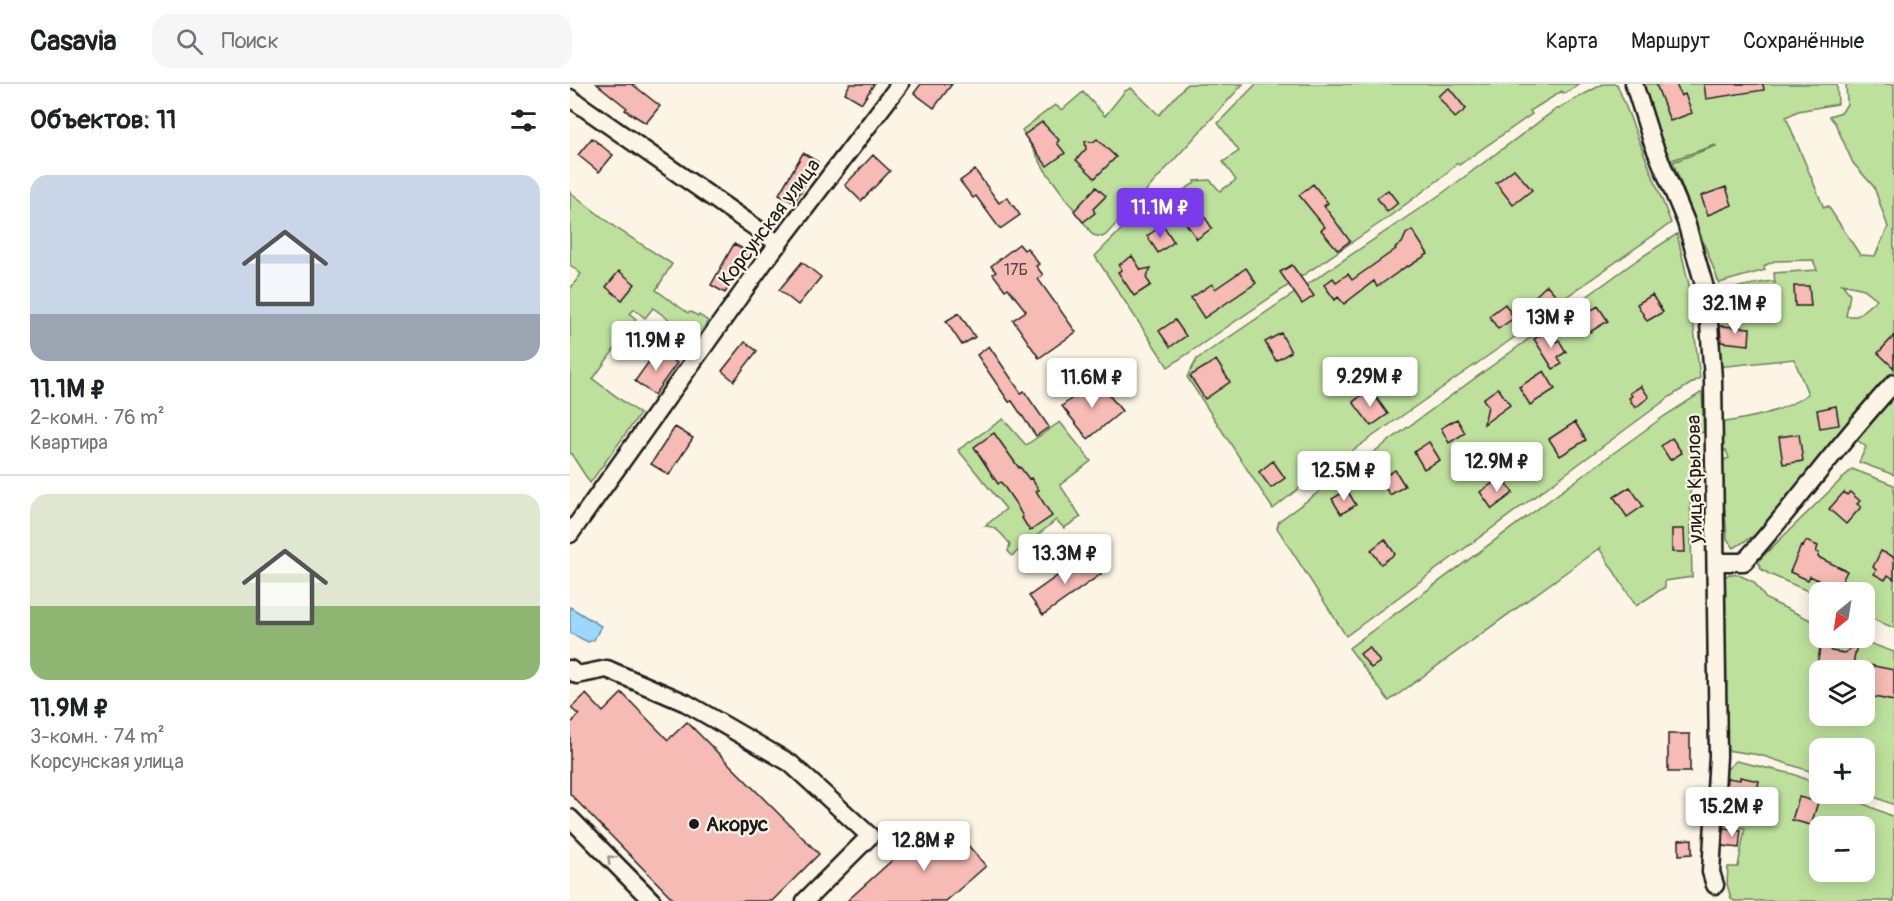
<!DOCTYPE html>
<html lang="ru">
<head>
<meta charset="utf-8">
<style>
  body { margin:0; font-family:Pangolin,sans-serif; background:#f6f6f6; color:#202124; height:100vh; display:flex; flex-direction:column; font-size:22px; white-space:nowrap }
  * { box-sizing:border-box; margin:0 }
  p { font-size:20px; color:#757577 }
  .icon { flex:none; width:33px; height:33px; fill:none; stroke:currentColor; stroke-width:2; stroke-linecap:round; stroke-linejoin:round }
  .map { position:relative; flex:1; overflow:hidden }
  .details { display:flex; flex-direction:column; background:#fff; width:570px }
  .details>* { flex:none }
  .needle { width:39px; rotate:210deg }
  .controls { position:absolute; left:1239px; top:498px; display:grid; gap:12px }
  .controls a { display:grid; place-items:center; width:66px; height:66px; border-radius:12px; background:#fff; box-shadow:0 3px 15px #0003; font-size:30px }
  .price { position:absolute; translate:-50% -51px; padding:0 14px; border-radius:6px; background:#fff; color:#222; font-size:20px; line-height:39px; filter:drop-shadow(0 2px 3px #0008) }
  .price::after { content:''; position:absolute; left:50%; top:36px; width:18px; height:14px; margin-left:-9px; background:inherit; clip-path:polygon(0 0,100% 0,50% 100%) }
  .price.on { background:#7c3aed; color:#fff }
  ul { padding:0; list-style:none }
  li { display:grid; align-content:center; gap:12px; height:318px; padding:0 30px }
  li+li { border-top:2px solid #e0e0e0 }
  li span { display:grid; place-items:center; height:186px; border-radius:18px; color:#555 }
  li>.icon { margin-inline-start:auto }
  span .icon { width:108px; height:108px; fill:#fffc; stroke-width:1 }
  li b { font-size:26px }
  h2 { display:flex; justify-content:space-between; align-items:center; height:72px; padding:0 30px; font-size:26px }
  header { display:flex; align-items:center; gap:36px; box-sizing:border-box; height:84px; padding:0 30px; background:#fff; border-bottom:2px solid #e0e0e0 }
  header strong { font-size:28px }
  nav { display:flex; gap:33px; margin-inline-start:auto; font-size:21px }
  .search { width:420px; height:54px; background:#f6f6f6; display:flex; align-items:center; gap:15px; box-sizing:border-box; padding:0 21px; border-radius:18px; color:#757577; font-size:22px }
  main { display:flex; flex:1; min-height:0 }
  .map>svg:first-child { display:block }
  .green { fill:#bde19c; stroke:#6c7e5c; stroke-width:1.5; fill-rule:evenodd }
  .water { fill:#9bd8fc; stroke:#688da2; stroke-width:1.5 }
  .building { fill:#f6bbb4; stroke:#1c1c1c; stroke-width:1.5 }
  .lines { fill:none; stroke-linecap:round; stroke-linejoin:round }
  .minor-casing { stroke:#1c1c1c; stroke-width:21 }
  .minor { stroke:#fcf5e5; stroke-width:16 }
  .oneway { stroke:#97938b }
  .poi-dot { fill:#1c1c1c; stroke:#fcf5e5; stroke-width:2 }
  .labels { text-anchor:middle; stroke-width:4.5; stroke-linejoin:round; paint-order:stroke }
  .number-label { font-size:16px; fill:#524442 }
  .street-label { font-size:20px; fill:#1c1c1c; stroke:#fcf5e5 }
  .poi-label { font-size:20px; font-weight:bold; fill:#1c1c1c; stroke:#fcf5e5; text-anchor:start }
</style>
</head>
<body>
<header>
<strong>Casavia</strong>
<div class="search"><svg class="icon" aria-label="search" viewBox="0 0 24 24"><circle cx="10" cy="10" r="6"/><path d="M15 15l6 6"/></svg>Поиск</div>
<nav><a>Карта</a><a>Маршрут</a><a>Сохранённые</a></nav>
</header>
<main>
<section class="details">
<h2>Объектов: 11<svg class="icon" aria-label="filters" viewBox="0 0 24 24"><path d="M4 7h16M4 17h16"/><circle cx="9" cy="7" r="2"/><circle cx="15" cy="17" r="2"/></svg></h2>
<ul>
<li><span style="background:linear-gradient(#c9d6e8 75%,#9aa5b1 0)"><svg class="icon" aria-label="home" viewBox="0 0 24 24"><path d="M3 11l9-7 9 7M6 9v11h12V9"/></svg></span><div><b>11.1M ₽</b><p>2-комн. · 76 m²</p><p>Квартира</p></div></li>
<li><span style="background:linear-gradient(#dfe7d0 60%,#8fb573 0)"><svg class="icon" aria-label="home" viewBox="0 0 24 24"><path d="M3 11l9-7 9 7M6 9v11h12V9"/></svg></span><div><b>11.9M ₽</b><p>3-комн. · 74 m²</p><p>Корсунская улица</p></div></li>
</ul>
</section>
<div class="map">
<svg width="1324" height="817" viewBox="0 0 1324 817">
  <rect width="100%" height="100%" fill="#fcf5e5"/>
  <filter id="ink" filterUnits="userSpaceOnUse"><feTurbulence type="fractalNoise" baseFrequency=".0167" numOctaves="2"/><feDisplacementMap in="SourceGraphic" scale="12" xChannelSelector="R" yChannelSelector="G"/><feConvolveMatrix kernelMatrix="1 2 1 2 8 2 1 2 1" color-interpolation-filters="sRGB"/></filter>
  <g filter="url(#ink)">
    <path class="green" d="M617,0H673L536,151L532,153L523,151L475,86L452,46L485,21L492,26L513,8L535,32L555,7L561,4L589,31Z
      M686,0H1010L994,10L992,7L960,27L962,30L889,81L887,79L875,91L816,135L598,283L525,172L587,110L592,118L601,111L604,112L625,99L624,97L640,96L650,107L666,96L653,78L669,67L648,39Z
      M1033,0H1047L1101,139L955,242L956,245L932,262L733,401L703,425L617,293L627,275L874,108L985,26Z
      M1070,0H1267L1268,20L1228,27L1216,33L1254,124L1258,122L1290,171L1305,172L1318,143L1304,103L1283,79L1265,39L1259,32L1272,28L1277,20L1276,0H1324V290L1190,448L1164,464L1157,455L1151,377L1159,374L1156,366L1151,368L1149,339C1181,334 1211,329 1238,310L1224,275L1148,283L1147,217C1157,201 1184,201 1201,197L1205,199L1204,189L1247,186L1243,176L1204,177L1194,182L1195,186L1149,199L1103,78L1146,62L1145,61L1099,77ZM1272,200L1294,205L1307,215L1287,232H1276L1280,210Z
      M0,108L46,144L102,180L86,206L118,229L121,228L128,232L129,231L138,237L127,256L83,224L75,234L64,225L60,230L66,235L23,295L70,330L20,399L0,368V205L11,190L0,181Z
      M1107,150L1123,218L1121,220L1130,294L1101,312L1029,365L776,552L707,444L709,437L1067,176Z
      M1132,308L1134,348L1122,350L1124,405L1120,407L1122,493L1095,497V503L1066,522L1029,464L1032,462L819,617L779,564L1023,384L1093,333Z
      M1324,312V391L1289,378L1296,363L1287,356Z
      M433,335L456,361L490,338L521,377L490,401L511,433L494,444L486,436L442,472L438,467L440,460C433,452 427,442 415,442L436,425L388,366Z
      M1282,385L1324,401V544L1295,532L1294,508H1250L1249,512L1199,490L1191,485L1188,477Z
      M1159,490L1169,491L1184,498L1196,515L1249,540L1250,554H1285L1324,568V721L1295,709L1294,664H1250L1249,690L1190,671L1149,665L1151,496ZM1250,586H1294V632H1250Z
      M1166,677L1223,690L1249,701L1250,710H1271L1324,733V817H1165L1161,815L1157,800L1158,783H1168L1175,744L1149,740L1154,688ZM1250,742H1294V788H1250Z"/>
    <path class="water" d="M0,523L31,542L24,556L18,558L0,549Z"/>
    <path class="building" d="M27,0H62L90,22L76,39L55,26L57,24Z
      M280,0H304L292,19L275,9Z
      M351,0H382L364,24L344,9Z
      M1086,0H1106L1111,12L1115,10L1122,29L1100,37Z
      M1134,0H1193L1194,6L1136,15Z
      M879,4L896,25L885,34L868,12Z
      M472,38L489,56L487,59L495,69L477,82L454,51Z
      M22,54L43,71L29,88L8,71Z
      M527,55L546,73L525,94L506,76L516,65L515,57L523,58Z
      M233,69L248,78L224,119L209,110Z
      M303,71L320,87L291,117L275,101Z
      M944,85L962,106L943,121L926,99Z
      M405,86L429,119L437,113L450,131L430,145L406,112L403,114L390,97Z
      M743,100L758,119L754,122L780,157L768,166L751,146L755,143L729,111Z
      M526,103L536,112L523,125L525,129L513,138L504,127Z
      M1156,103L1162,121L1138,131L1131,112Z
      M818,106L828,119L817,128L807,114Z
      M630,126L642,144L627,155L615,138Z
      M593,141L604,158L588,169L577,152Z
      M842,146L858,170L838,183L837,182L807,203L804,197L774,220L768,213L765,216L754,201L763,194L766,198L778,190L782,196L826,165L825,164L832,159L836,150Z
      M164,160L179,168L155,209L141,201Z
      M449,160L454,166L457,164L469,180L466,182L473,191L468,195L506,248L469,274L443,236L456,227L438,204L435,206L423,190L426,188L421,182Z
      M562,172L571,186L581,184L576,194L581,201L564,212L548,188L552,186L549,181Z
      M232,178L251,193L228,221L209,206Z
      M722,181L744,212L732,220L710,188Z
      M676,184L686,199L634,234L621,214L642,200L645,205Z
      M49,187L65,200L52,216L36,203Z
      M977,201L991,217L967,236L955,222Z
      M1224,202H1239L1241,222H1225Z
      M1082,211L1093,228L1077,237L1067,220Z
      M935,220L944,234L928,245L919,232Z
      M1028,222L1038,237L1020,248L1011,233Z
      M389,229L405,253L392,261L376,237Z
      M605,236L616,252L600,263L589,247Z
      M1150,242L1180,244L1179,261L1151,258Z
      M979,246L986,258L989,256L996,268L988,273L992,280L983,285L964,255Z
      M711,249L721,268L706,277L695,258Z
      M1324,252V284L1308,269Z
      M175,258L187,267L164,297L152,287Z
      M419,262L451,309L454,307L479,343L466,352L442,317L439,318L407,271Z
      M88,265L107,279L84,311L65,297Z
      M646,276L660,298L635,315L620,292Z
      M974,287L985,305L960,321L949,303Z
      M526,295L552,327L518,355L492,322Z
      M1071,302L1079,313L1065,324L1059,314L1062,312L1060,309Z
      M928,304L940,321L914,340L918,322L913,315Z
      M800,305L818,330L801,342L783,318Z
      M1266,322L1269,341L1250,344L1247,326Z
      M887,335L895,349L879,359L871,344Z
      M1005,338L1016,356L990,372L979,355Z
      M105,343L123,354L99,391L81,380Z
      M424,349L449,384L450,383L459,395L461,394L469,406L466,407L482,432L460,447L452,434L453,433L446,420L431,398L428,400L404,363Z
      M1229,350L1233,377L1213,380L1209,353Z
      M1102,354L1112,369L1100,376L1091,362Z
      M859,358L870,376L854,385L844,368Z
      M703,377L715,394L701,404L689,388Z
      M825,386L835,402L820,411L810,396Z
      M932,393L943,409L922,425L910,408Z
      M1060,403L1073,422L1057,433L1044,413Z
      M777,406L786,421L771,430L762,415Z
      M1274,408L1277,411L1280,408L1290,417L1287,420L1291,423L1276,440L1259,425Z
      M1102,445H1114L1115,468H1102Z
      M815,455L825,470L811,480L801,466Z
      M1236,457L1248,462L1246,468L1249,469L1248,473L1277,487L1269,503L1264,500L1262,503L1240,492L1238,496L1220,488L1231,462L1233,463Z
      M1311,467L1324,473V495L1318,491L1315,496L1304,490L1306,486L1303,483Z
      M517,471L531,490L473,531L459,512Z
      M1252,554L1261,567L1274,569L1287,560L1282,586H1246Z
      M799,563L810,578L801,584L790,570Z
      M1299,581L1324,586V617L1294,611Z
      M52,609L98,656L117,638L249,770L202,817H105L0,710V640L9,631L1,624L16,610L33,628Z
      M1098,650H1120V688H1098Z
      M1170,693L1189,697L1185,715L1156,709L1157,694L1170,696Z
      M1229,713L1248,718L1241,741L1222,736Z
      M358,744L376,763L389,751L416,782L376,817H277Z
      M1154,744L1171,746L1169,764L1153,762Z
      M1122,755V770L1109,771V756Z"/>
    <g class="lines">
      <defs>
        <path id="minor" d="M1064,0L1082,57L1116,138L1137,211L1143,295L1148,672L1141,788L1145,801
          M0,14L209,160
          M0,450L192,181L330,0
          M1146,478H1174C1226,420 1271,356 1324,299
          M0,585L7,591L37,585L116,619L220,679L300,752L235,817
          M0,734L82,817"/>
      </defs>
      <use href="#minor" class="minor-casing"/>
      <use href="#minor" class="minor"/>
    </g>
    <defs><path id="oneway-chevron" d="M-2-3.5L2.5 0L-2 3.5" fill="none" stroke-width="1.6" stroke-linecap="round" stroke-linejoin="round" transform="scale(1.5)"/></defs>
    <use class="oneway" href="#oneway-chevron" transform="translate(41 775) rotate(-135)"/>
  </g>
  <circle class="poi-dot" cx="124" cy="740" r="6"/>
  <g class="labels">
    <g class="number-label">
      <text x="446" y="191">17Б</text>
    </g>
    <g class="street-label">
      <text transform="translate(199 138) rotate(-53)" y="7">Корсунская улица</text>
      <text transform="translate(1124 395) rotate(-91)" y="7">улица Крылова</text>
    </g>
    <g class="poi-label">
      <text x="136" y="747">Акорус</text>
    </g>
  </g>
</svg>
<div class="controls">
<a><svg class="needle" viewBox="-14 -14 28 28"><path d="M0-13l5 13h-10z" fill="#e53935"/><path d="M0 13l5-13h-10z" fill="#757577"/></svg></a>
<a><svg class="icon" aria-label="layers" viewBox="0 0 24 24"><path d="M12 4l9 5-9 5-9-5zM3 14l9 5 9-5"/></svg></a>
<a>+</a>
<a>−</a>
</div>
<b class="price on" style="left:590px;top:155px">11.1M ₽</b>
<b class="price" style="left:1165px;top:251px">32.1M ₽</b>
<b class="price" style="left:981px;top:265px">13M ₽</b>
<b class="price" style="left:86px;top:288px">11.9M ₽</b>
<b class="price" style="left:800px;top:324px">9.29M ₽</b>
<b class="price" style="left:522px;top:325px">11.6M ₽</b>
<b class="price" style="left:927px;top:409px">12.9M ₽</b>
<b class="price" style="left:774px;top:418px">12.5M ₽</b>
<b class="price" style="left:495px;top:501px">13.3M ₽</b>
<b class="price" style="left:1162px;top:754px">15.2M ₽</b>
<b class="price" style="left:354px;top:788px">12.8M ₽</b>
</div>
</main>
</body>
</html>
